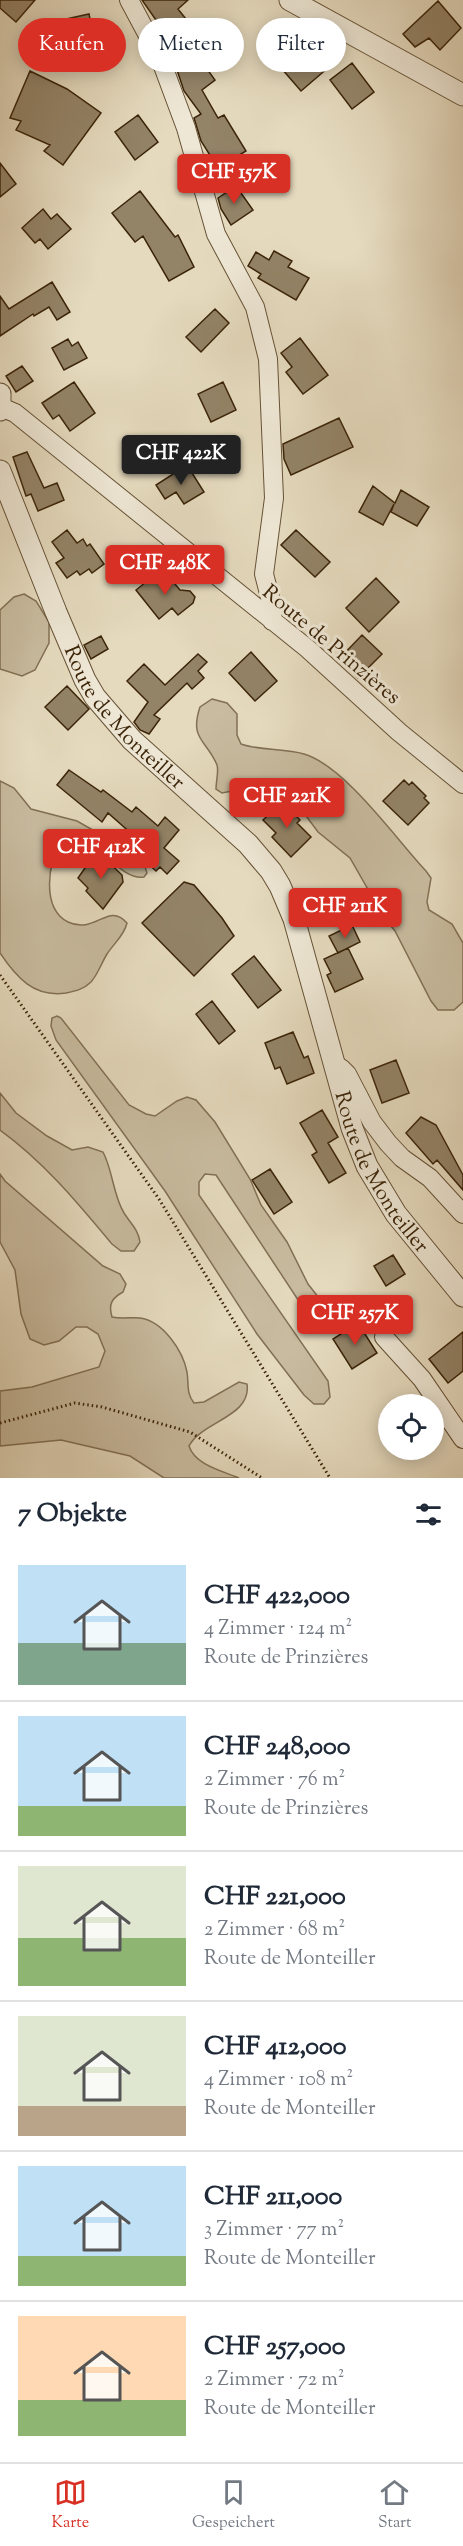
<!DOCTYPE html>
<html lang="de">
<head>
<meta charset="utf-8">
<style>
  body { margin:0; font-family:"Sorts Mill Goudy",serif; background:#f6f6f7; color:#1f2937; height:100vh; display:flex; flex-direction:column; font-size:22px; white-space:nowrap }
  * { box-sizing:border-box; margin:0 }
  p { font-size:20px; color:#747a83 }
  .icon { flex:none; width:33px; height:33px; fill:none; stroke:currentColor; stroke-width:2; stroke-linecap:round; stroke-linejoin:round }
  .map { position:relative; height:1478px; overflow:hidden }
  .drawer { display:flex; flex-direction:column; background:#fff; flex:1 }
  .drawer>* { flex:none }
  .banner { position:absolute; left:18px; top:18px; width:428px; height:54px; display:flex; gap:12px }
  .buttons { position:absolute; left:378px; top:1394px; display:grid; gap:12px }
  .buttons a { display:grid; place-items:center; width:66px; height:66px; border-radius:50%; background:#fff; box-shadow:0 3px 15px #0003; font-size:30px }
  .price { position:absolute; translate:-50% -51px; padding:0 14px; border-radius:6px; background:#d93025; color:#fff; font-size:20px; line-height:39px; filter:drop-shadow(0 2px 3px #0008) }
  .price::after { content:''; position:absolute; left:50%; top:36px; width:18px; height:14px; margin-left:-9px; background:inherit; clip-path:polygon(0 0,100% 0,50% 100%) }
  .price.active { background:#222; color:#fff }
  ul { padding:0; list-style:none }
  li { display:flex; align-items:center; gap:18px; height:150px; padding:0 18px }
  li+li { border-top:2px solid #e0e1e3 }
  li span { display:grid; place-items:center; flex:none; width:168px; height:120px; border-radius:0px; color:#555 }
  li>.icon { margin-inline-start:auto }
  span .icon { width:72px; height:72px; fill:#fffc; stroke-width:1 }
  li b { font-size:26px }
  h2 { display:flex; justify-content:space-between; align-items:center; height:72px; padding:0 18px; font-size:26px }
  .tag { padding:0 21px; border-radius:27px; background:#fff; box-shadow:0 3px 15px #0003; font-size:21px; line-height:54px }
  .tag.active { background:#d93025; color:#fff }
  .tabs { display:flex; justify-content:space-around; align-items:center; height:84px; border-top:2px solid #e0e1e3; background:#fff; font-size:16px; color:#747a83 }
  .tabs a { display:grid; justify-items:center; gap:3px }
  .tabs .active { color:#d93025 }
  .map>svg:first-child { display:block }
  .green { fill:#c8bb9f; stroke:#827054; stroke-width:1.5 }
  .building { fill:#938367; stroke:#3b2408; stroke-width:1.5 }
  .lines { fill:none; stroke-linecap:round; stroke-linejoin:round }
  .minor-casing { stroke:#665236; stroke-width:20 }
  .tertiary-casing { stroke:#665236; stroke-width:23 }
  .path { stroke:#3b2408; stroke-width:3; stroke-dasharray:1.5 3; stroke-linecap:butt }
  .minor { stroke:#eee7d5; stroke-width:18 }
  .tertiary { stroke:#eee7d5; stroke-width:21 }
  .labels { text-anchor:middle; stroke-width:6; stroke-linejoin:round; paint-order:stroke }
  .street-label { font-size:21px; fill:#3b2408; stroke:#eee7d5 }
</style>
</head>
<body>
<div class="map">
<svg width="463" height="1478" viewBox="0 0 463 1478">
  <rect width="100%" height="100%" fill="#e5dabe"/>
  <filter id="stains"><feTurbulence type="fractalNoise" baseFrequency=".00333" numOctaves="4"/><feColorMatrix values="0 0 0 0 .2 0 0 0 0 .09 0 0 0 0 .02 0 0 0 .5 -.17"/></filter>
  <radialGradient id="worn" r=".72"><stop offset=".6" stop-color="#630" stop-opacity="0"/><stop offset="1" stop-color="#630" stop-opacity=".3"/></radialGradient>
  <path class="green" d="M24,594L36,601L49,622V643L35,670L22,676L0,669V610L14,597Z
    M212,699L227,703L237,714V735L241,744C261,751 284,748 304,754C345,766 396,839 426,871L431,878L427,902L429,910L452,924L463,943V1002L454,1010H438L431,1001L395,931L385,919L350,858L318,832L292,797L249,782L232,791L222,793L216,789C216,781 219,771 217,765C207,740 189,740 200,707Z
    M0,781L14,788L31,809L77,821L114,842L145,867L147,873L144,877C125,880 108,855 93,846C87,843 81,840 75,838L61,841C48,862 41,908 68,922C96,935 108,901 127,923C124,936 114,943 107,954C102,962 98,974 91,982C84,989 76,991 66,993C34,998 16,977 0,953Z
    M57,1016L61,1018L129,1105L146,1114L155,1116L177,1101L187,1097L196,1100L215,1122L250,1179L261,1205L287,1242L308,1284L326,1307L324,1318L312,1319L306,1312L216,1175L205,1174L199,1182V1195L328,1381L330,1397L324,1404H314L304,1395L257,1334L165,1191L56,1040L51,1026L52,1018Z
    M0,1093L16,1113L47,1136L72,1150L88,1147L103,1152C113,1171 113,1195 124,1213C131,1224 138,1229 140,1242L134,1251H121L112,1244C77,1202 44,1162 0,1130Z
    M0,1174L5,1181L103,1266L120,1274L126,1284L123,1292C112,1298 108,1304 112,1317C122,1319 131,1317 140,1318C163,1321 183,1351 187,1372C189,1384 186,1393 194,1403L204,1402L239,1382L247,1384C252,1417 202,1421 189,1446C195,1465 222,1471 239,1478H164L130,1456L61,1440L0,1446V1391L32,1387L99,1367L105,1351L98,1334L87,1327H76L59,1341L44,1345L30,1339L21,1314L15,1270L0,1242Z"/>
  <path class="building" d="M0,0H35L16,22L0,8Z
    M142,0H188L178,9L194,29L190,31L204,50L197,55L215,80L202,90L218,118L224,115L246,151L218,168L201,141L194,118L201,114L184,91L177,70L185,64L158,30L154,22L156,20Z
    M438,1L461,28L440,50L429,38L415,47L403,34Z
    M89,14L95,44L63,50L57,21Z
    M300,33L329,67L301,91L282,69L290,62L280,50Z
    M352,63L374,92L352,109L330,80Z
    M30,71L67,89L101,113L63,165L44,151L50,145L16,130L21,121L10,118Z
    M138,115L158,142L135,160L115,132Z
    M0,163L16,184L0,197Z
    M236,186L253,210L231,225L221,209L218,198Z
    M140,191L175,237L178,235L194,267L169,281L143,236L135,242L112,213Z
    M43,209L51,219L57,214L71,229L48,249L40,239L35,243L22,228Z
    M274,251L292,261L288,267L309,278L296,300L258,278L261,274L248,266L256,252L269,260Z
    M52,282L70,312L57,320L49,307L34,316L33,314L0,336V296L9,309Z
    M215,309L229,323L201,352L186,337Z
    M300,338L328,375L303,394L286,372L292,367L281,353Z
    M68,339L72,346L78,342L87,358L64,370L52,348Z
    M22,366L33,381L16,392L6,376Z
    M74,382L95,413L70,431L59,415L53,419L42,403Z
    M223,382L236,410L211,422L198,394Z
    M339,418L353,447L291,475L284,459L283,444Z
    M27,452L44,488L57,483L64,500L38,511L31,494L26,496L13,457Z
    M187,465L204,492L184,504L176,492L165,499L156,485Z
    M373,486L395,503L401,490L429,507L417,526L391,512L394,504L383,525L359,512Z
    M67,530L77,543L83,539L87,546L90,544L104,564L92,573L89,569L80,575L77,571L67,578L56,563L64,558L52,542Z
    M296,530L330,562L315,577L281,545Z
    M156,574L164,583L170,578L180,590L190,591L195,597L193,603L178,615L172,608L159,619L136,590Z
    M376,578L399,602L369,632L346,608Z
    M362,635L382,654L358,678L339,659Z
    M101,636L108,649L91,659L84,645Z
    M251,652L277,681L255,701L229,673Z
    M198,654L207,662L198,671L204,678L192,689L187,683L154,715L160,719L149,734L140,730L134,722L148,702L127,681L144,664L165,685Z
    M67,686L89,709L68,730L45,707Z
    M69,770L101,792L103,790L132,812L136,807L158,826L165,817L179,830L164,848L179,861L167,874L160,867L156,871L135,852L142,843L108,813L102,822L57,785Z
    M404,780L409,785L412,782L426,796L424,798L429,803L408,825L383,801Z
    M282,802L300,820L297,823L311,837L291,857L272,837L276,833L263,820Z
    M97,851L122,875L123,882L103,909L86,891L88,888L78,878Z
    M184,882L194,885L222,918L234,936L194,976L142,923Z
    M352,925L360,942L338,953L329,936Z
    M348,948L363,979L335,992L327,975L331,973L324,959Z
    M254,956L281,990L258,1008L232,974Z
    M212,1001L235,1031L219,1044L196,1014Z
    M293,1032L304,1058L308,1056L314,1073L287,1084L280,1067L275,1069L265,1043Z
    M396,1060L409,1093L382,1103L370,1070Z
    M322,1110L338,1137L328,1143L346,1173L329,1183L312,1155L317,1152L300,1123Z
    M421,1117L436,1125L463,1175V1190L437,1160L433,1164L406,1133Z
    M270,1169L292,1202L274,1214L252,1180Z
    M393,1255L405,1274L386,1286L374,1266Z
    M358,1323L377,1353L352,1369L333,1339Z
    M463,1332V1371L448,1383L429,1359Z"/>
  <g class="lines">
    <defs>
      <path id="minor" d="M129,0L160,58L186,128L216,234L255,307L268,359L274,498L264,574L273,609L272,621
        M1,407L15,413L308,649L399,732L463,784
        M336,1068H341L347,1074L372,1122L388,1143L402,1158L430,1178L463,1214
        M384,1337L422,1379L463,1439"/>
      <g id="tertiary">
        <path d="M290,0L463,95"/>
        <path d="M0,394V410"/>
        <path id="s1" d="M0,471L56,612L85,680L95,697L132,740L248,844L271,871L280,886L294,919L352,1128L367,1166L396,1214L463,1296"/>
      </g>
    </defs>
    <use href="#minor" class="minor-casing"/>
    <use href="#tertiary" class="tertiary-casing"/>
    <path class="path" d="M0,975L159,1199L330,1478
      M0,1423L75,1403L102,1407L190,1432L262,1478"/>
    <use href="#minor" class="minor"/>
    <use href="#tertiary" class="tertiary"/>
  </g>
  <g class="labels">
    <g class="street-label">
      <text transform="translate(332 644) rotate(40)" y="7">Route de Prinzières</text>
      <text dy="7" stroke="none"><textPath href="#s1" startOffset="279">Route de Monteiller</textPath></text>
      <text dy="7" stroke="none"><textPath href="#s1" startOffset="816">Route de Monteiller</textPath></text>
    </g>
  </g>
  <rect width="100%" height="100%" filter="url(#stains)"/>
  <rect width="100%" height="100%" fill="url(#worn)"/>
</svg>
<div class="buttons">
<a><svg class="icon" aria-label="locate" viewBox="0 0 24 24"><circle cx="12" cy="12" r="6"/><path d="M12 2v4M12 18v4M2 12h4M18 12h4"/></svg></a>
</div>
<b class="price" style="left:234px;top:205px">CHF 157K</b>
<b class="price active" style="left:181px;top:486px">CHF 422K</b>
<b class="price" style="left:165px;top:596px">CHF 248K</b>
<b class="price" style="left:287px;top:829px">CHF 221K</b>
<b class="price" style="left:101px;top:880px">CHF 412K</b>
<b class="price" style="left:345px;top:939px">CHF 211K</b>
<b class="price" style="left:355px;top:1346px">CHF 257K</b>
<div class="banner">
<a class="tag active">Kaufen</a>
<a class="tag">Mieten</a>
<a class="tag">Filter</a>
</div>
</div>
<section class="drawer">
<h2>7 Objekte<svg class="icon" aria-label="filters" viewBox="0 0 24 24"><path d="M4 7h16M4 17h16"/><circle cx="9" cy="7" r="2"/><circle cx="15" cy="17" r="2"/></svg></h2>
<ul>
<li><span style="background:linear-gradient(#bfe0f5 65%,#7fa58c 0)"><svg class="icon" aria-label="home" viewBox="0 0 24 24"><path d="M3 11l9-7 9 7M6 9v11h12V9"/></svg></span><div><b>CHF 422,000</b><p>4 Zimmer · 124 m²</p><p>Route de Prinzières</p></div></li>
<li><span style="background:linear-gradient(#bfe0f5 75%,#8fb573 0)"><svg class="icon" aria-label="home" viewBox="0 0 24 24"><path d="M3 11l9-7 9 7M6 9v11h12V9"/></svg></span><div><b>CHF 248,000</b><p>2 Zimmer · 76 m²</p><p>Route de Prinzières</p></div></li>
<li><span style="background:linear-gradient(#dfe7d0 60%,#8fb573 0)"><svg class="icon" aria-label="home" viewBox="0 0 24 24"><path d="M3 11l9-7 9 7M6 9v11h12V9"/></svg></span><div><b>CHF 221,000</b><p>2 Zimmer · 68 m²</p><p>Route de Monteiller</p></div></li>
<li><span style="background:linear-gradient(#dfe7d0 75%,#b9a48a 0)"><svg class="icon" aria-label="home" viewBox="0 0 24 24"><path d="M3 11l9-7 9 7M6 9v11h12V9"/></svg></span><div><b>CHF 412,000</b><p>4 Zimmer · 108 m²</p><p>Route de Monteiller</p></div></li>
<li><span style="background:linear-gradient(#bfe0f5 75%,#8fb573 0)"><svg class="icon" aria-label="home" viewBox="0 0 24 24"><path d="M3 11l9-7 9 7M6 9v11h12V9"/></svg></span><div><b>CHF 211,000</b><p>3 Zimmer · 77 m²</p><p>Route de Monteiller</p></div></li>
<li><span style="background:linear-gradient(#ffd9b3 70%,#8fb573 0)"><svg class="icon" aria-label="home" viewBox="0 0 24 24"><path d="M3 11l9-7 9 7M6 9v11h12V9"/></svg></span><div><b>CHF 257,000</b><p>2 Zimmer · 72 m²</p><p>Route de Monteiller</p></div></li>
</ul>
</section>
<nav class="tabs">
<a class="active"><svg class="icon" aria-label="map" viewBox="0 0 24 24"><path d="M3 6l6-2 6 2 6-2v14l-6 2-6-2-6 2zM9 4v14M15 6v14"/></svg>Karte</a>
<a><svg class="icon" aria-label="saved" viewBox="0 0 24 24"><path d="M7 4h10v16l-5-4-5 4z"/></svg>Gespeichert</a>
<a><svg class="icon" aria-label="home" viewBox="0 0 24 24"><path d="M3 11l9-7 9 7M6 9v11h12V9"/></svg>Start</a>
</nav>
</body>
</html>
